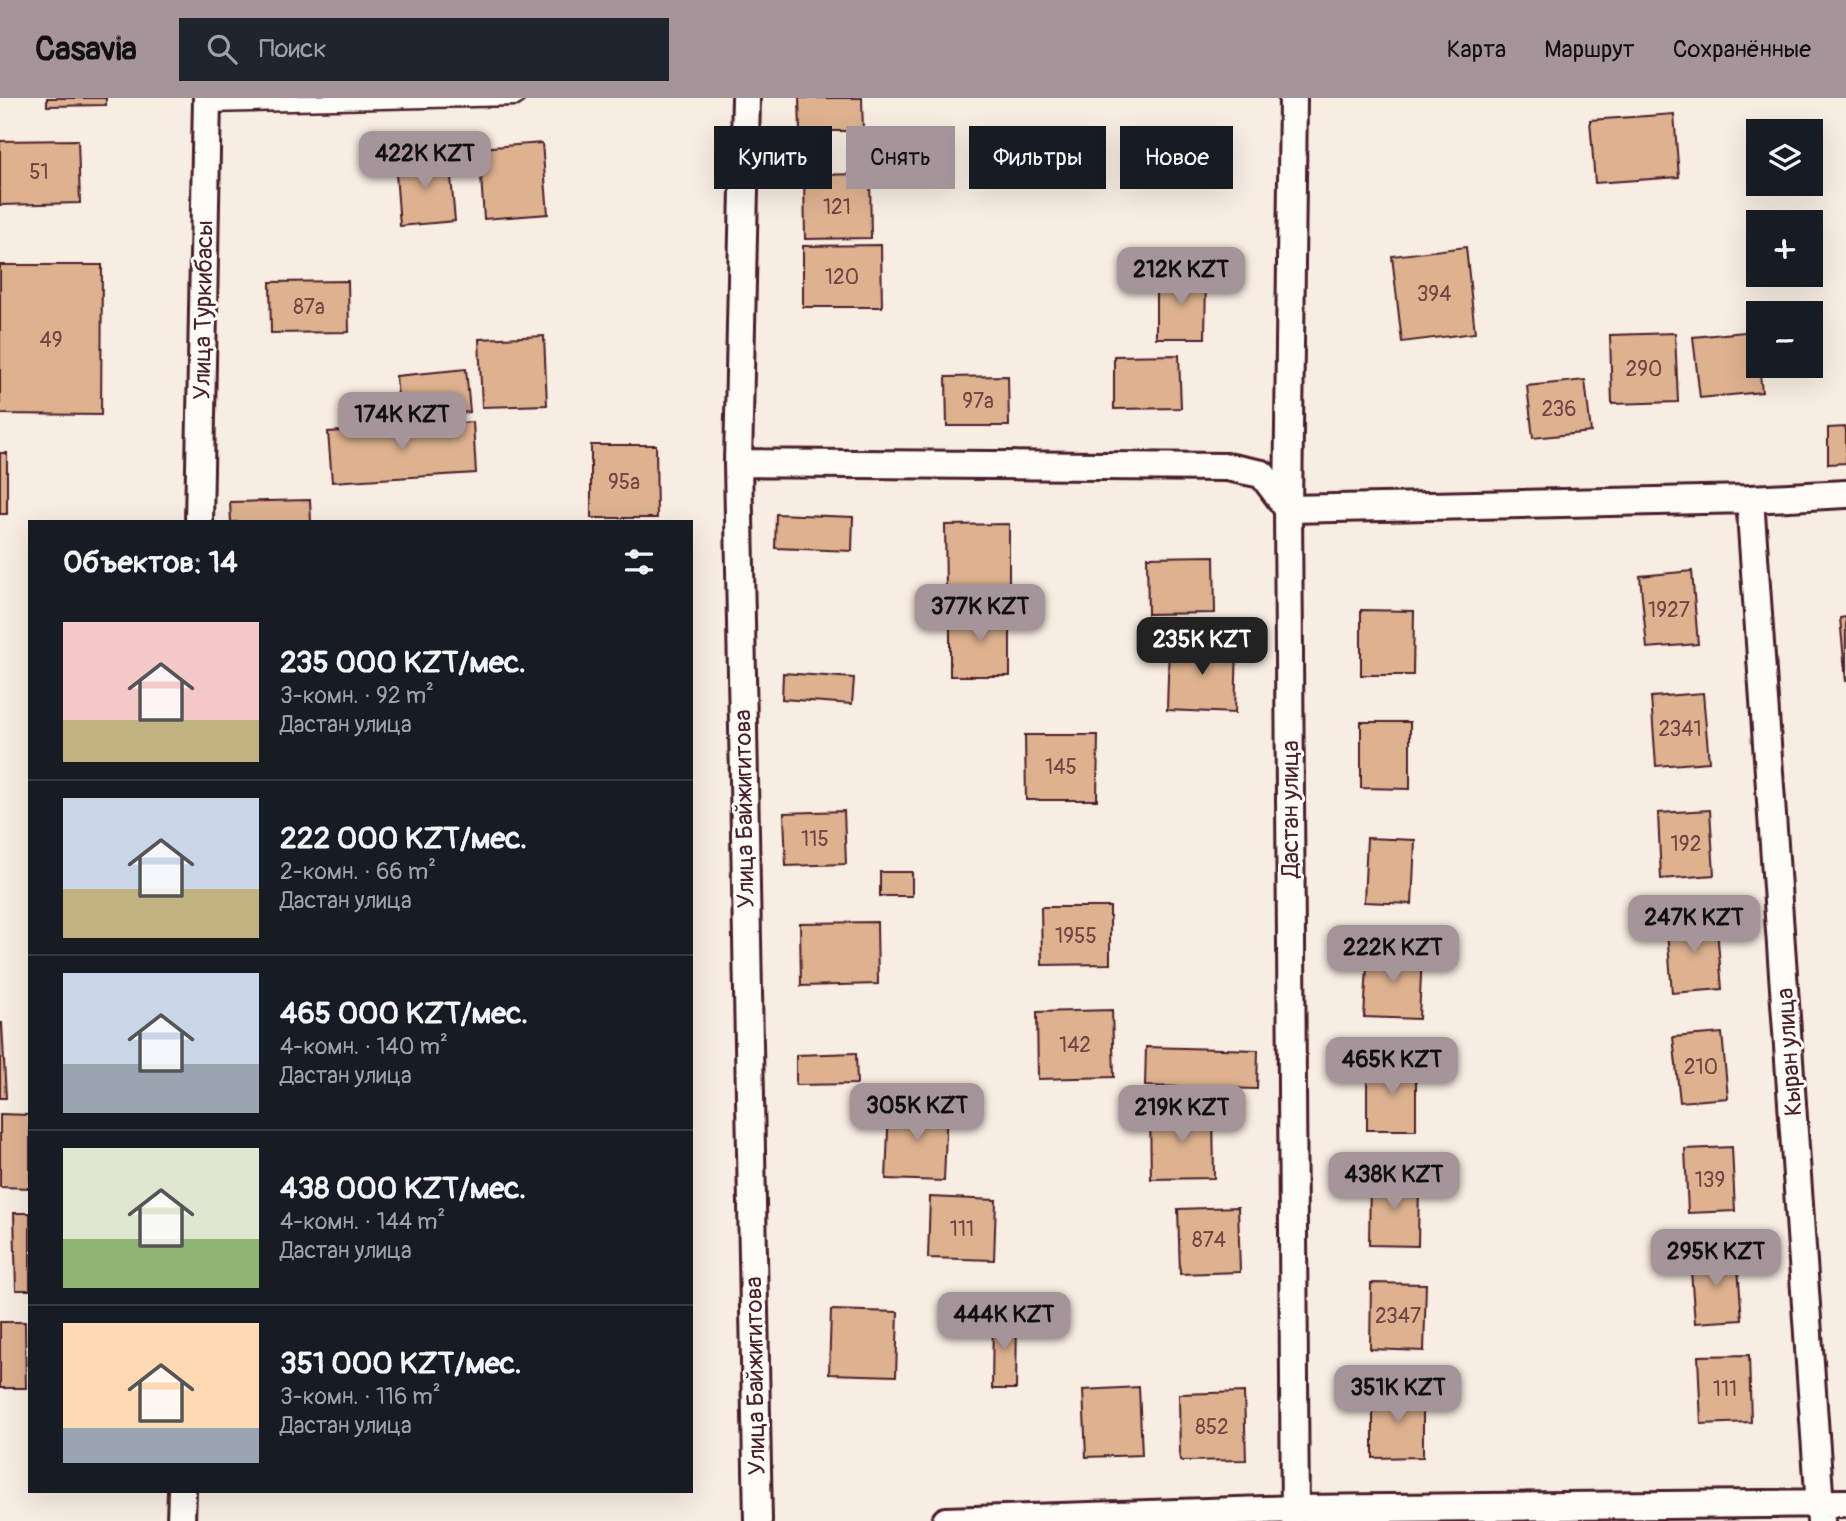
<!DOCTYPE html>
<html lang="ru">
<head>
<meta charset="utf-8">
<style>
  body { margin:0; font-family:Pangolin,sans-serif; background:#20242c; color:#f1f3f6; height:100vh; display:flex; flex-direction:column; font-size:26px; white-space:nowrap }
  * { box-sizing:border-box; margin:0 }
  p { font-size:23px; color:#9ea1a6 }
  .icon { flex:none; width:38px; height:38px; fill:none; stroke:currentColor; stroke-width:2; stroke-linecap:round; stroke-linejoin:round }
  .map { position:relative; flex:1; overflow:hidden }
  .sheet { position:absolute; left:28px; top:422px; width:665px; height:973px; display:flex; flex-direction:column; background:#171b24; border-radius:0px; box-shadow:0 7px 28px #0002 }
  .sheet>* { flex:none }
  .hud { position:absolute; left:714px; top:28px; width:665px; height:63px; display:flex; gap:14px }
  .controls { position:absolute; left:1746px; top:21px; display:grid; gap:14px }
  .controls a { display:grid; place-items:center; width:77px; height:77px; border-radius:0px; background:#171b24; box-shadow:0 7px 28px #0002; font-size:35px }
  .price { position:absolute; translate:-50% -60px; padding:0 16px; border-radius:14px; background:#a6949b; color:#111; font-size:23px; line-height:46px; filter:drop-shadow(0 2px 4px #0008) }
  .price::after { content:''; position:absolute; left:50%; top:42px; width:21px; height:16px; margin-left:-10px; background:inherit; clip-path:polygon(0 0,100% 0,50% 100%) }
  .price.active { background:#222; color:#fff }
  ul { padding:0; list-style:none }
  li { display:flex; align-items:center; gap:21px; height:175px; padding:0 35px }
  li+li { border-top:2px solid #363941 }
  li span { display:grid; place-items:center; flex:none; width:196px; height:140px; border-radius:0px; color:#555 }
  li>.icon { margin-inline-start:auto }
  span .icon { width:84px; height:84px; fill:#fffc; stroke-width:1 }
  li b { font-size:30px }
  h2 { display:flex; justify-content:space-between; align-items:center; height:84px; padding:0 35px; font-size:30px }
  .pill { padding:0 24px; border-radius:0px; background:#171b24; box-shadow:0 7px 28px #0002; font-size:24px; line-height:63px }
  .pill.active { background:#a6949b; color:#111 }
  header { display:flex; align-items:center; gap:42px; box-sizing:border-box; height:98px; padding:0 35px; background:#a6949b; color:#111 }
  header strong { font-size:33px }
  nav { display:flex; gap:38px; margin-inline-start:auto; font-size:24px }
  .search { width:490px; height:63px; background:#20242c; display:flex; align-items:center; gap:18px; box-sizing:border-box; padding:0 24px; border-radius:0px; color:#9ea1a6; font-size:26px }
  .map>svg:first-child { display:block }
  .building { fill:#deb28f; stroke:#4a1f2b; stroke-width:2 }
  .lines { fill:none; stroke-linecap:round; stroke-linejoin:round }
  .service-casing { stroke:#4a1f2b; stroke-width:19 }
  .minor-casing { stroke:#4a1f2b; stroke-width:32 }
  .service { stroke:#fdfcf7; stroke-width:14 }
  .minor { stroke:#fdfcf7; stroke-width:26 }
  .labels { text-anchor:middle; stroke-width:6; stroke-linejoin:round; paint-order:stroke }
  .number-label { font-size:21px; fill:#6f4444 }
  .street-label { font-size:24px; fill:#4a1f2b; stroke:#fdfcf7 }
</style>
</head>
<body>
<header>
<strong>Casavia</strong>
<div class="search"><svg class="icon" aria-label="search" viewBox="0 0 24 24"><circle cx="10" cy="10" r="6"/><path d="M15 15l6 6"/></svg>Поиск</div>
<nav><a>Карта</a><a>Маршрут</a><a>Сохранённые</a></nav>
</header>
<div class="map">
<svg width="1846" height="1423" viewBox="0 0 1846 1423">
  <rect width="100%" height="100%" fill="#f7ede2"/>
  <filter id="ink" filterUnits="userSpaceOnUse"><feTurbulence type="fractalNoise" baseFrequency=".0143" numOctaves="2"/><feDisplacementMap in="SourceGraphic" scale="14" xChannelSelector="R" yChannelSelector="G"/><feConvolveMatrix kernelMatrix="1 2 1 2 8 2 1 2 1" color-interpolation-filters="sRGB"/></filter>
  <g filter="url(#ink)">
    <path class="building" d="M47,0H106V7L47,8Z
      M799,0H862L863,33H800Z
      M1674,16L1679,79L1595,85L1590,22Z
      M78,42L80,105L0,107V43Z
      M542,45L548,116L484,121L479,50Z
      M449,57L455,123L400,128L395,62Z
      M870,76L871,140L805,141L804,77Z
      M881,147L882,209H803V148Z
      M1466,149L1475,235L1402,244L1392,158Z
      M0,167H102L101,317L0,316Z
      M1156,178L1206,179L1205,240H1156Z
      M348,183L349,234L271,235L270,184Z
      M1755,233L1762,294L1700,300L1693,239Z
      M1675,235L1678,304L1612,306L1610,237Z
      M544,238L547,307L482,309L479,241Z
      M1179,257L1181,310L1114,311V258Z
      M466,271L470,314L400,320L396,278Z
      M1008,278L1009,328H947L946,279Z
      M1585,282L1591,334L1533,340L1527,288Z
      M473,324L476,375L332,384L328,334Z
      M1846,329V365L1828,366V330Z
      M591,347H656L657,420H591Z
      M0,355H7V416H0Z
      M310,402L311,424H231L230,404Z
      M776,416L853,419L852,453L775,450Z
      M1009,426V491L946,492L945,427Z
      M1214,458L1215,515L1148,516L1147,459Z
      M1692,473L1698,546L1647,550L1640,478Z
      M1361,512L1414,513L1413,577H1361Z
      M950,514H1010V578H950Z
      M1846,519V584L1840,520Z
      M1169,544L1237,547L1235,615L1167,612Z
      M783,575L854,580L852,606L782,601Z
      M1703,595L1709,664L1656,668L1651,599Z
      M1361,624H1410V691L1361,690Z
      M1025,637H1098L1097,702H1026Z
      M1710,712L1714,777L1661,781L1658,715Z
      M844,713L846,766L786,768L784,715Z
      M1367,740L1415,742L1412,806L1364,804Z
      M880,774H912V798H880Z
      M1041,809H1110V866L1042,867Z
      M1716,819L1722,891L1672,895L1666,822Z
      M877,824L878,886L801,888L800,825Z
      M1368,852L1422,855L1419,921L1364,919Z
      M1112,912L1114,979L1038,981L1037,914Z
      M0,925H2L6,1000H0Z
      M1722,935L1728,1000L1680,1004L1673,939Z
      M1146,949L1258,952L1257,991L1145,988Z
      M856,955L857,986L796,987V957Z
      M1416,966V1032H1367V967Z
      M889,1008L947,1009L944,1083L886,1081Z
      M1150,1013H1213L1214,1080L1151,1081Z
      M0,1016L30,1017V1090L0,1089Z
      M1732,1049L1735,1113L1688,1115L1685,1051Z
      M1370,1080L1419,1081L1418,1148L1369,1147Z
      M930,1099L996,1102L994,1162L928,1160Z
      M1238,1109L1240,1174L1180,1176L1178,1111Z
      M14,1115H30V1192H16Z
      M1737,1156L1742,1222L1695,1225L1690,1160Z
      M1371,1185L1426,1186L1424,1253L1370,1251Z
      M831,1212L898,1214L896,1278L829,1276Z
      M993,1216L1017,1217L1016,1291H992Z
      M0,1224H25L26,1290H0Z
      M1749,1257L1751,1324L1701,1326L1698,1258Z
      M1139,1289L1142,1357L1086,1359L1083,1292Z
      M1244,1294L1246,1362L1180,1363L1179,1296Z
      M1373,1295H1423V1359L1373,1360Z"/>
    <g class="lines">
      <defs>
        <path id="service" d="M206,7L516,0"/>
        <path id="minor" d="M746,0L738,365L758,1423
          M1293,0L1288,411L1295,1423
          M738,365L1227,369L1262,376L1288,411L1750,401L1846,396
          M1750,401L1821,1423
          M199,424L207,0
          M181,1423L182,1393
          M946,1423L1295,1411L1846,1405"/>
      </defs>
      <use href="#service" class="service-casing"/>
      <use href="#minor" class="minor-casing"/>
      <use href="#service" class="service"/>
      <use href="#minor" class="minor"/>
    </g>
  </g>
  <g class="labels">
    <g class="number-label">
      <text x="39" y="81">51</text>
      <text x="837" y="116">121</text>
      <text x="842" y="186">120</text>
      <text x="1434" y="203">394</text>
      <text x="309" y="216">87а</text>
      <text x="51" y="249">49</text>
      <text x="1644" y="278">290</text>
      <text x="978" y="310">97а</text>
      <text x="1559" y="318">236</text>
      <text x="624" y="391">95а</text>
      <text x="1669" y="519">1927</text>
      <text x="1680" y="638">2341</text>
      <text x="1061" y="676">145</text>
      <text x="815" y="748">115</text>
      <text x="1686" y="753">192</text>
      <text x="1076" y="845">1955</text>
      <text x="1075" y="954">142</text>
      <text x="1701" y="976">210</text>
      <text x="1710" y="1089">139</text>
      <text x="962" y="1138">111</text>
      <text x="1209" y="1149">874</text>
      <text x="1398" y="1225">2347</text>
      <text x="1725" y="1298">111</text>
      <text x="1212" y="1336">852</text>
    </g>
    <g class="street-label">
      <text transform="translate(203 212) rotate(-89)" y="8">Улица Туркибасы</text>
      <text transform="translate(744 711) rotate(-91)" y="8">Улица Байжигитова</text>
      <text transform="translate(1290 711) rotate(-90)" y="8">Дастан улица</text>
      <text transform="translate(1789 954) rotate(-94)" y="8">Кыран улица</text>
      <text transform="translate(755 1278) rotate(-91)" y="8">Улица Байжигитова</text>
    </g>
  </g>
</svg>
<div class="controls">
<a><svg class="icon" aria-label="layers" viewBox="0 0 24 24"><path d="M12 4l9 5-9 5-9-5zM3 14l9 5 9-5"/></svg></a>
<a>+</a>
<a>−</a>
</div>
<b class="price" style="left:425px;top:93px">422K KZT</b>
<b class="price" style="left:1181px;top:209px">212K KZT</b>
<b class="price" style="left:402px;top:354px">174K KZT</b>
<b class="price" style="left:980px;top:546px">377K KZT</b>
<b class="price active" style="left:1202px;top:579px">235K KZT</b>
<b class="price" style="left:1694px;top:857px">247K KZT</b>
<b class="price" style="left:1393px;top:887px">222K KZT</b>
<b class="price" style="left:1392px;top:999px">465K KZT</b>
<b class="price" style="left:917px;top:1045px">305K KZT</b>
<b class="price" style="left:1182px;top:1047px">219K KZT</b>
<b class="price" style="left:1394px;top:1114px">438K KZT</b>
<b class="price" style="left:1716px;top:1191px">295K KZT</b>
<b class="price" style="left:1004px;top:1254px">444K KZT</b>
<b class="price" style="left:1398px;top:1327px">351K KZT</b>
<div class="hud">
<a class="pill">Купить</a>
<a class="pill active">Снять</a>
<a class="pill">Фильтры</a>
<a class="pill">Новое</a>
</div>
<section class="sheet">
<h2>Объектов: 14<svg class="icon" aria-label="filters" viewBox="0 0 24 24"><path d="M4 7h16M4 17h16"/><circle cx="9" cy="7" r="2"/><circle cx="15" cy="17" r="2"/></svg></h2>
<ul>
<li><span style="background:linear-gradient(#f6c9c9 70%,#c2b280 0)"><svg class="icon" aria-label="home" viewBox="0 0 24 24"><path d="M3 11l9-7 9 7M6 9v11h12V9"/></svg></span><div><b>235 000 KZT/мес.</b><p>3-комн. · 92 m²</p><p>Дастан улица</p></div></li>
<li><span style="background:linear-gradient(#c9d6e8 65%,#c2b280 0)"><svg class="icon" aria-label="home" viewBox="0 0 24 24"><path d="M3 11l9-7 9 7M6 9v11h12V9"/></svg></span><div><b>222 000 KZT/мес.</b><p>2-комн. · 66 m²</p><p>Дастан улица</p></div></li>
<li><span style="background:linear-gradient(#c9d6e8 65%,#9aa5b1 0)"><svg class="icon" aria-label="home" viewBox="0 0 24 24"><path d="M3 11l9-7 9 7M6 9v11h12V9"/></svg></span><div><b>465 000 KZT/мес.</b><p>4-комн. · 140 m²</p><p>Дастан улица</p></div></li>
<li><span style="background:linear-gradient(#dfe7d0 65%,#8fb573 0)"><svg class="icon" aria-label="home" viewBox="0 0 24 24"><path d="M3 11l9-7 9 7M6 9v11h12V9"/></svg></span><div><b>438 000 KZT/мес.</b><p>4-комн. · 144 m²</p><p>Дастан улица</p></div></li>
<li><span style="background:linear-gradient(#ffd9b3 75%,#9aa5b1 0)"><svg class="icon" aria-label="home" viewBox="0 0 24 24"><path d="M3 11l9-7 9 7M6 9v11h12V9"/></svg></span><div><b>351 000 KZT/мес.</b><p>3-комн. · 116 m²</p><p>Дастан улица</p></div></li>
</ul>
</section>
</div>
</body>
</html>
